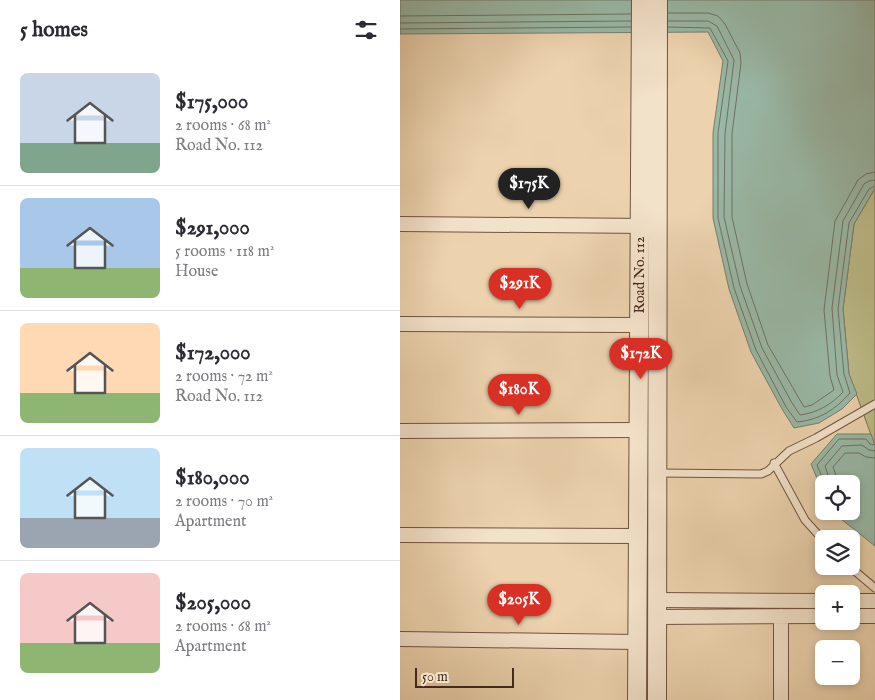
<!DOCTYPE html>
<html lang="en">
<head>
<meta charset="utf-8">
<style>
  body { margin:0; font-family:"IM FELL English",serif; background:#f2f2f3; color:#2b2b33; height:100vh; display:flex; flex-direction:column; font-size:19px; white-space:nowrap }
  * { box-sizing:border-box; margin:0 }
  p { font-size:16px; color:#7c7c81 }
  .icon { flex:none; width:28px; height:28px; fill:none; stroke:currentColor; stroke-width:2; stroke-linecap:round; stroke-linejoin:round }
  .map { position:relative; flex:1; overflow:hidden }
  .side { display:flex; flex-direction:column; background:#fff; width:400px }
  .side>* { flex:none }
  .tools { position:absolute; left:415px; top:475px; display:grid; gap:10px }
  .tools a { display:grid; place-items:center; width:45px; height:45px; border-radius:8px; background:#fff; box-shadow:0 2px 8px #0003; font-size:25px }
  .scale { position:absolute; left:15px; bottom:12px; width:99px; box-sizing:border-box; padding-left:5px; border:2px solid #452a1c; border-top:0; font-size:14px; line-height:18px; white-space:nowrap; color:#452a1c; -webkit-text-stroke:4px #f3e2ca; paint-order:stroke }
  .price { position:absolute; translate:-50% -42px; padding:0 11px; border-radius:18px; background:#d93025; color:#fff; font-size:16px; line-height:32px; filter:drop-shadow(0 1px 2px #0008) }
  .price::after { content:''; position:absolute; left:50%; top:30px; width:15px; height:11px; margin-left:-8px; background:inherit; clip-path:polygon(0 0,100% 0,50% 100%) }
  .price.current { background:#222; color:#fff }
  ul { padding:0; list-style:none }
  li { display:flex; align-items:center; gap:15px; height:125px; padding:0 20px }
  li+li { border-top:1px solid #e1e1e2 }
  li span { display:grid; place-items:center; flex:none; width:140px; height:100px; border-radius:8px; color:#555 }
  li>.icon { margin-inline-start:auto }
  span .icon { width:60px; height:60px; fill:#fffc; stroke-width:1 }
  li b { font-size:21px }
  h2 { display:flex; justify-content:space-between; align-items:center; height:60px; padding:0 20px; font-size:21px }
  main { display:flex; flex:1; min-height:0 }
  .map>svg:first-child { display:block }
  .green { fill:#bcbb88; stroke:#807252 }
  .water { fill:#99b8a6; stroke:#777f6f }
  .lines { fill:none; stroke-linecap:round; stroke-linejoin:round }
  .shore { stroke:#6f7161; stroke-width:1 }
  .service-casing { stroke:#6f5440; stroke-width:9 }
  .minor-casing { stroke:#6f5440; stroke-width:16 }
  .tertiary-casing { stroke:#6f5440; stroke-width:20 }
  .service { stroke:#f3e2ca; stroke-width:7 }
  .minor { stroke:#f3e2ca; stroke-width:14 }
  .tertiary { stroke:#f3e2ca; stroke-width:18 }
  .labels { text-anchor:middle; stroke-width:4; stroke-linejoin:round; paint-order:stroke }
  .street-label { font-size:14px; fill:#452a1c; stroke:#f3e2ca }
</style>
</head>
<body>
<main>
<section class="side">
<h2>5 homes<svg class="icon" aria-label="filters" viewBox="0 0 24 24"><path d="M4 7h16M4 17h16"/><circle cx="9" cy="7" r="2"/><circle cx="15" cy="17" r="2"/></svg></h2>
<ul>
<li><span style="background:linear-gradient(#c9d6e8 70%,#7fa58c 0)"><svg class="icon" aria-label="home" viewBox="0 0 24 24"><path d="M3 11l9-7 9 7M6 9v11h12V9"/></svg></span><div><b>$175,000</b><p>2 rooms · 68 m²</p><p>Road No. 112</p></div></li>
<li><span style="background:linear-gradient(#a9c7e8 70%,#8fb573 0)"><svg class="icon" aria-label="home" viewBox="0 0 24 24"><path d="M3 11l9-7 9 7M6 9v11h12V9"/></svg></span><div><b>$291,000</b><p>5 rooms · 118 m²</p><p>House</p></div></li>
<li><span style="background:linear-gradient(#ffd9b3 70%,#8fb573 0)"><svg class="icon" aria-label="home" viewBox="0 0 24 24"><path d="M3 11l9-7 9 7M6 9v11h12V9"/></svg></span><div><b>$172,000</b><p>2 rooms · 72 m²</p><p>Road No. 112</p></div></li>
<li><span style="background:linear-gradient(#bfe0f5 70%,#9aa5b1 0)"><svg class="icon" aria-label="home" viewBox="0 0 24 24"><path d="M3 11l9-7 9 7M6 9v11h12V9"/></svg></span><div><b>$180,000</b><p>2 rooms · 70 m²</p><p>Apartment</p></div></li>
<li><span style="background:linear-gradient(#f6c9c9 70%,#8fb573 0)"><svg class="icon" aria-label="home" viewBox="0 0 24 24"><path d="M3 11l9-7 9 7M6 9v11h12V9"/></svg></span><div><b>$205,000</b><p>2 rooms · 68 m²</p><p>Apartment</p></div></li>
</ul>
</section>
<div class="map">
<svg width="475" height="700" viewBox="0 0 475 700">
  <rect width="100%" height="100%" fill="#ecd3ae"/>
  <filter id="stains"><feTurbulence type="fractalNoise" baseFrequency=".004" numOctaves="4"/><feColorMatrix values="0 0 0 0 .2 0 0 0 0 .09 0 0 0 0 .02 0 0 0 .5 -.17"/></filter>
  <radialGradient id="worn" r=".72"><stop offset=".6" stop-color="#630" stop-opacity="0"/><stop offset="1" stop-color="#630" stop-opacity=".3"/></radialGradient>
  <path class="green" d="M475,188V446L449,374L443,309L454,224Z"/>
  <path class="water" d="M0,0H475V188L454,224L443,309L449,374L457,394L442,409L419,423L394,428L382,409L351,352L329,289L313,218V133L323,61L308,32L0,34Z
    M437,434H471L475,445V546L431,511H451V484H424V495L411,464Z"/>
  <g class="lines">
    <path class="shore" d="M268,13H308L318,16L325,24L340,53L341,63L332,134V217L347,284L368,345L404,407L412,405L434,390L430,376L424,310L435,221L458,180L466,174L475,172
      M0,16L231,14
      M268,21H308L317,26L334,60L325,134L324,217L340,286L362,348L392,403L400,415C417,413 432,404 443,392L437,375L432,308L443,221L464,184L469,181L475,180
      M0,23L231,21
      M268,27L310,28L328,61L318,133V218L334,288L356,350L386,407L397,422C419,420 435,410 450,393L444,374L438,309L449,223L469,189L475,186
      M0,29L231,27
      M425,484L417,465L439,439H466L470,444L475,445
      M431,484L425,466L442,446L462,445L469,450L475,451
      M439,484L433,467L445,453H459L466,457L475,458"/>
    <defs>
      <path id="service" d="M374,463L405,520L424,541
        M257,473L361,474L368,471L389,451L416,438L475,404
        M449,566L475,588"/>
      <path id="minor" d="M0,224L249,226
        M0,324L239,325
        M0,431L238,430
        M0,535L238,536
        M257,600L424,601
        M451,601H475
        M451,616H475
        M257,617L424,616
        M0,639L237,642
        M381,700V616"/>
      <path id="tertiary" d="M237,700L241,0
        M257,700L258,0"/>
    </defs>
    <use href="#service" class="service-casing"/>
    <use href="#minor" class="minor-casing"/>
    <use href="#tertiary" class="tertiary-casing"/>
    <use href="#service" class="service"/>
    <use href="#minor" class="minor"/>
    <use href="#tertiary" class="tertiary"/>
  </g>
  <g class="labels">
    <g class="street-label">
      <text transform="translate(239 275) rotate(-90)" y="5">Road No. 112</text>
    </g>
  </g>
  <rect width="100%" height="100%" filter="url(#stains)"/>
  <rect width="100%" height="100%" fill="url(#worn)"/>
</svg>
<div class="tools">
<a><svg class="icon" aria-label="locate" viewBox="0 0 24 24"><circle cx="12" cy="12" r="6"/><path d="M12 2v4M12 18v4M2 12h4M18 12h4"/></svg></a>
<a><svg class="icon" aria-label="layers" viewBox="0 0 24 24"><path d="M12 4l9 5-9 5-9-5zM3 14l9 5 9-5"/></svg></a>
<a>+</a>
<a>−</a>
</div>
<div class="scale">50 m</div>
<b class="price current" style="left:129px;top:210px">$175K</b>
<b class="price" style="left:120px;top:310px">$291K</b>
<b class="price" style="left:241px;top:380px">$172K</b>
<b class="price" style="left:119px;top:416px">$180K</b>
<b class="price" style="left:119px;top:626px">$205K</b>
</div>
</main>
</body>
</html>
